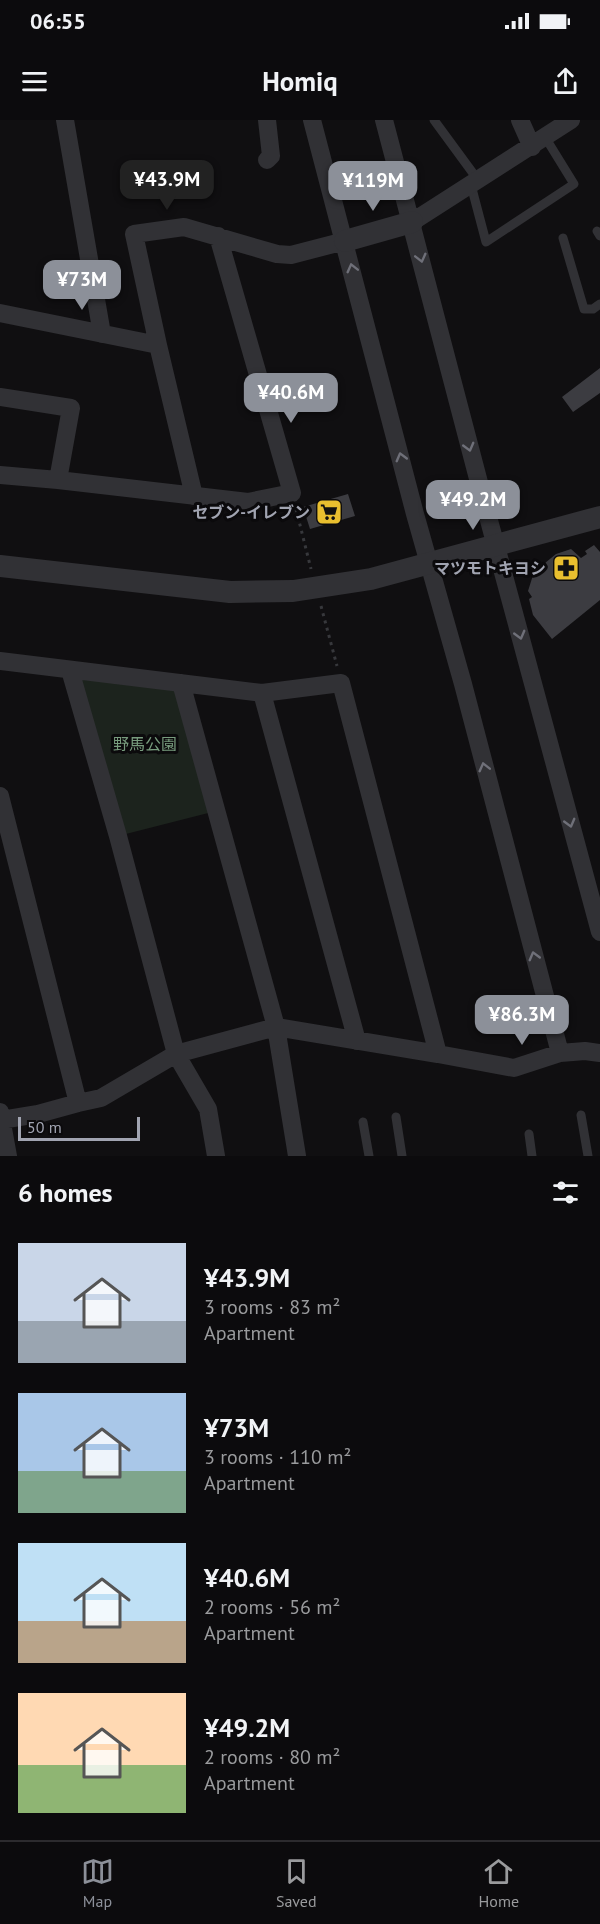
<!DOCTYPE html>
<html lang="en">
<head>
<meta charset="utf-8">
<style>
  body { margin:0; font-family:"PT Sans","Noto Sans JP",sans-serif; background:#151416; color:#f1f3f6; height:100vh; display:flex; flex-direction:column; font-size:22px; white-space:nowrap }
  * { box-sizing:border-box; margin:0 }
  p { font-size:20px; color:#9a9b9d }
  .icon { flex:none; width:33px; height:33px; fill:none; stroke:currentColor; stroke-width:2; stroke-linecap:round; stroke-linejoin:round }
  .map { position:relative; height:1036px; overflow:hidden }
  .side { display:flex; flex-direction:column; background:#0c0b0d; flex:1 }
  .side>* { flex:none }
  .scale { position:absolute; left:18px; bottom:15px; width:122px; box-sizing:border-box; padding-left:6px; border:3px solid #a1a4b1; border-top:0; font-size:16px; line-height:21px; white-space:nowrap; color:#a1a4b1; -webkit-text-stroke:4px #0b0a0c; paint-order:stroke }
  .price { position:absolute; translate:-50% -51px; padding:0 14px; border-radius:12px; background:#8c9099; color:#fff; font-size:20px; line-height:39px; filter:drop-shadow(0 2px 3px #0008) }
  .price::after { content:''; position:absolute; left:50%; top:36px; width:18px; height:14px; margin-left:-9px; background:inherit; clip-path:polygon(0 0,100% 0,50% 100%) }
  .price.current { background:#222; color:#fff }
  ul { padding:0; list-style:none }
  li { display:flex; align-items:center; gap:18px; height:150px; padding:0 18px }
  li span { display:grid; place-items:center; flex:none; width:168px; height:120px; border-radius:0px; color:#555 }
  li>.icon { margin-inline-start:auto }
  span .icon { width:72px; height:72px; fill:#fffc; stroke-width:1 }
  li b { font-size:26px }
  h2 { display:flex; justify-content:space-between; align-items:center; height:72px; padding:0 18px; font-size:26px }
  .status { display:flex; justify-content:space-between; align-items:center; height:42px; padding:0 30px; background:#0c0b0d; direction:ltr }
  .status svg { height:16px; fill:currentColor }
  header { display:flex; justify-content:space-between; align-items:center; height:78px; padding:0 18px; background:#0c0b0d; font-size:27px; font-weight:700 }
  .dock { display:flex; justify-content:space-around; align-items:center; height:84px; border-top:2px solid #2c2b2e; background:#0c0b0d; font-size:16px; color:#9a9b9d }
  .dock a { display:grid; justify-items:center; gap:3px }
  .dock .current { color:#8c9099 }
  .map>svg:first-child { display:block }
  .green { fill:#1c231d }
  .building { fill:#3c3c41 }
  .lines { fill:none; stroke-linecap:round; stroke-linejoin:round }
  .path { stroke:#37383c; stroke-width:3; stroke-dasharray:3 4.5; stroke-linecap:butt }
  .service { stroke:#313135; stroke-width:9 }
  .minor { stroke:#313135; stroke-width:18 }
  .tertiary { stroke:#313135; stroke-width:22 }
  .oneway { stroke:#6f7079 }
  .labels { text-anchor:middle; stroke-width:6; stroke-linejoin:round; paint-order:stroke }
  .poi-label { font-size:16px; font-weight:bold; fill:#a1a4b1; stroke:#0b0a0c; text-anchor:end }
  .park-label { font-size:16px; fill:#789c7e; stroke:#0b0a0c }
</style>
</head>
<body>
<div class="status"><b>06:55</b><svg viewBox="0 0 49 12"><path d="M0 12V9h3v3zM5 12V6h3v6zM10 12V3h3v9zM15 12V0h3v12zM26 1h20v11H26zM47 4h2v5h-2z"/></svg></div>
<header><svg class="icon" aria-label="menu" viewBox="0 0 24 24"><path d="M4 6h16M4 12h16M4 18h16"/></svg>Homiq<svg class="icon" aria-label="share" viewBox="0 0 24 24"><path d="M12 15V3M7 8l5-5 5 5M5 13v7h14v-7"/></svg></header>
<div class="map">
<svg width="600" height="1036" viewBox="0 0 600 1036">
  <rect width="100%" height="100%" fill="#100f11"/>
  <path class="green" d="M70,550L181,563L216,691L118,716Z"/>
  <path class="building" d="M600,248V273L573,292L562,277Z
    M348,374L355,396L310,409L303,387Z
    M594,425L600,432V480L552,519L533,495L529,479L532,477L528,471L534,452L556,434L571,429L581,438L587,434L585,431Z"/>
  <g class="lines">
    <path class="path" d="M296,389L311,449
      M321,486L337,546"/>
    <path class="service" d="M434,0L478,60
      M471,65L486,122L574,64L545,17
      M597,111L600,116
      M563,118L584,189H593L600,184
      M581,995L588,1036
      M396,997L402,1036
      M363,1002L369,1036
      M529,1014L532,1036"/>
    <path class="minor" d="M65,0L102,214
      M267,0L271,36L267,40
      M312,0L415,394L463,564L560,933
      M384,0L487,393L600,812
      M520,0L532,27
      M412,102L571,0
      M0,193L158,225
      M0,277L71,288L58,360L248,382L292,373L218,116
      M0,355L58,360
      M194,376L158,225L134,114L184,107L277,134L291,135L345,121
      M0,541L262,573L341,563L438,934L276,907L297,1036
      M70,550L118,716L176,934L208,989L216,1036
      M262,573L357,921
      M0,676L78,983L101,978L176,934L276,907L181,563
      M438,934L514,948L560,933L585,931L600,933
      M0,992L8,1036
      M1,1000L38,994L78,983"/>
    <path class="tertiary" d="M345,121L412,102
      M0,446L230,472L293,471L371,459L600,397"/>
  </g>
  <defs><path id="oneway-chevron" d="M-2-3.5L2.5 0L-2 3.5" fill="none" stroke-width="1.6" stroke-linecap="round" stroke-linejoin="round" transform="scale(1.5)"/></defs>
  <g class="oneway">
    <use href="#oneway-chevron" transform="translate(421 138) rotate(76)"/>
    <use href="#oneway-chevron" transform="translate(352 148) rotate(-104)"/>
    <use href="#oneway-chevron" transform="translate(469 327) rotate(75)"/>
    <use href="#oneway-chevron" transform="translate(401 337) rotate(-105)"/>
    <use href="#oneway-chevron" transform="translate(520 515) rotate(75)"/>
    <use href="#oneway-chevron" transform="translate(484 647) rotate(-104)"/>
    <use href="#oneway-chevron" transform="translate(570 703) rotate(75)"/>
    <use href="#oneway-chevron" transform="translate(534 836) rotate(-105)"/>
  </g>
  <defs>
    <symbol id="supermarket-square" viewBox="-11 -11 22 22"><rect x="-9" y="-9" width="18" height="18" rx="4" fill="#e9bf2f" stroke="#0b0a0c"/><path d="M-6-5.5h2.5l.6 2H6L4.5 2H-2.5L-4.4-4H-6ZM-1.5 3.2a1.3 1.3 0 1 0 .1 0ZM3 3.2a1.3 1.3 0 1 0 .1 0Z" fill="#111"/></symbol>
    <symbol id="pharmacy-square" viewBox="-11 -11 22 22"><rect x="-9" y="-9" width="18" height="18" rx="4" fill="#e9bf2f" stroke="#0b0a0c"/><path d="M-2-6h4v4h4v4h-4v4h-4v-4h-4v-4h4Z" fill="#111"/></symbol>
  </defs>
  <g fill-rule="evenodd">
    <use href="#supermarket-square" x="314" y="377" width="30" height="30"/>
    <use href="#pharmacy-square" x="551" y="433" width="30" height="30"/>
  </g>
  <g class="labels">
    <g class="poi-label">
      <text x="310" y="398">セブン-イレブン</text>
      <text x="546" y="454">マツモトキヨシ</text>
    </g>
    <g class="park-label">
      <text x="145" y="630">野馬公園</text>
    </g>
  </g>
</svg>
<div class="scale">50 m</div>
<b class="price current" style="left:167px;top:91px">¥43.9M</b>
<b class="price" style="left:373px;top:92px">¥119M</b>
<b class="price" style="left:82px;top:191px">¥73M</b>
<b class="price" style="left:291px;top:304px">¥40.6M</b>
<b class="price" style="left:473px;top:411px">¥49.2M</b>
<b class="price" style="left:522px;top:926px">¥86.3M</b>
</div>
<section class="side">
<h2>6 homes<svg class="icon" aria-label="filters" viewBox="0 0 24 24"><path d="M4 7h16M4 17h16"/><circle cx="9" cy="7" r="2"/><circle cx="15" cy="17" r="2"/></svg></h2>
<ul>
<li><span style="background:linear-gradient(#c9d6e8 65%,#9aa5b1 0)"><svg class="icon" aria-label="home" viewBox="0 0 24 24"><path d="M3 11l9-7 9 7M6 9v11h12V9"/></svg></span><div><b>¥43.9M</b><p>3 rooms · 83 m²</p><p>Apartment</p></div></li>
<li><span style="background:linear-gradient(#a9c7e8 65%,#7fa58c 0)"><svg class="icon" aria-label="home" viewBox="0 0 24 24"><path d="M3 11l9-7 9 7M6 9v11h12V9"/></svg></span><div><b>¥73M</b><p>3 rooms · 110 m²</p><p>Apartment</p></div></li>
<li><span style="background:linear-gradient(#bfe0f5 65%,#b9a48a 0)"><svg class="icon" aria-label="home" viewBox="0 0 24 24"><path d="M3 11l9-7 9 7M6 9v11h12V9"/></svg></span><div><b>¥40.6M</b><p>2 rooms · 56 m²</p><p>Apartment</p></div></li>
<li><span style="background:linear-gradient(#ffd9b3 60%,#8fb573 0)"><svg class="icon" aria-label="home" viewBox="0 0 24 24"><path d="M3 11l9-7 9 7M6 9v11h12V9"/></svg></span><div><b>¥49.2M</b><p>2 rooms · 80 m²</p><p>Apartment</p></div></li>
</ul>
</section>
<nav class="dock">
<a class="current"><svg class="icon" aria-label="map" viewBox="0 0 24 24"><path d="M3 6l6-2 6 2 6-2v14l-6 2-6-2-6 2zM9 4v14M15 6v14"/></svg>Map</a>
<a><svg class="icon" aria-label="saved" viewBox="0 0 24 24"><path d="M7 4h10v16l-5-4-5 4z"/></svg>Saved</a>
<a><svg class="icon" aria-label="home" viewBox="0 0 24 24"><path d="M3 11l9-7 9 7M6 9v11h12V9"/></svg>Home</a>
</nav>
</body>
</html>
